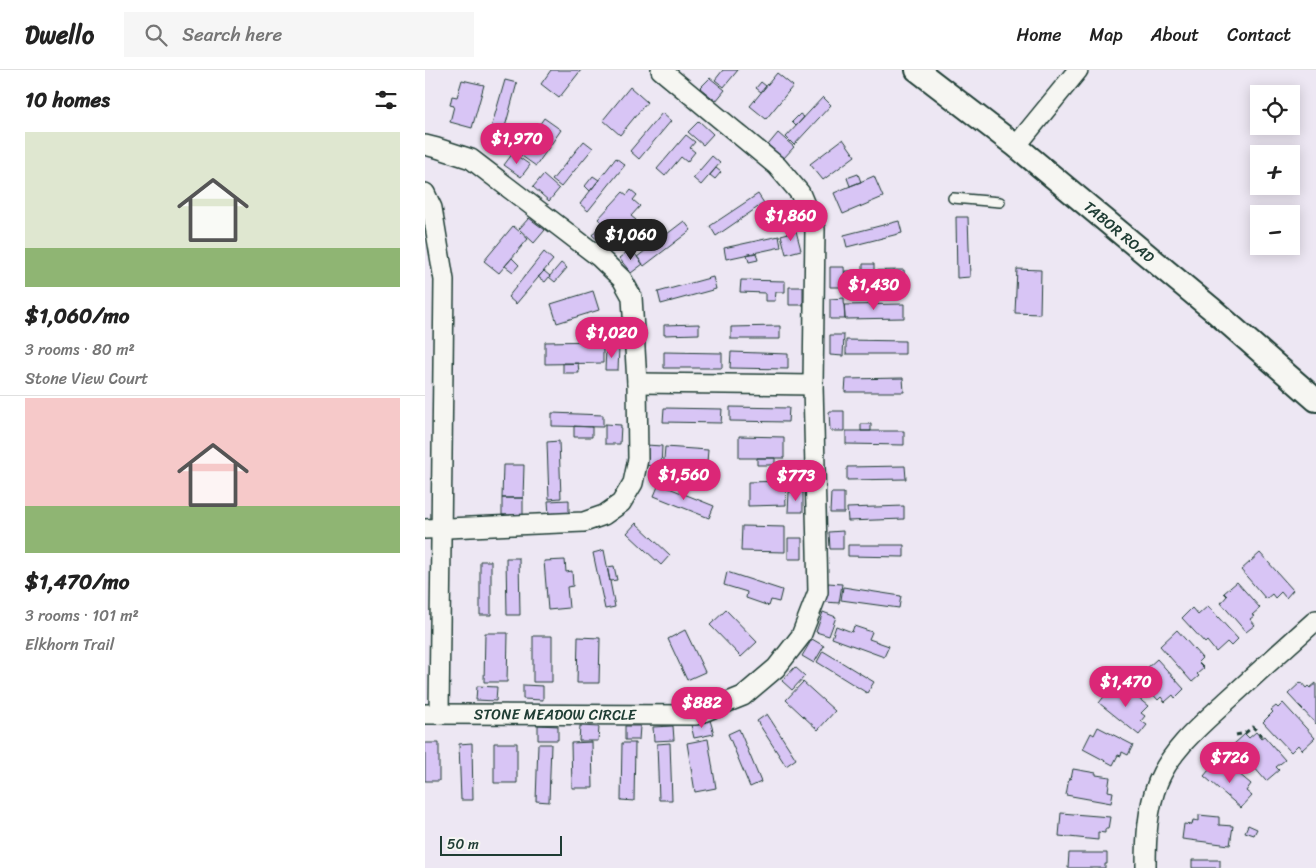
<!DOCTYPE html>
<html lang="en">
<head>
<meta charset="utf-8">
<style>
  body { margin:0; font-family:Sriracha,sans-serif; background:#f6f6f6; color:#222; height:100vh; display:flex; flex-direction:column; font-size:19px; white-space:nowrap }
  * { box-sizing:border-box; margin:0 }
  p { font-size:16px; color:#767676 }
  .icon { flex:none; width:28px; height:28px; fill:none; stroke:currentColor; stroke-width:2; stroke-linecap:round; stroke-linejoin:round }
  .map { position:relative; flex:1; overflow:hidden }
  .side { display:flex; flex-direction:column; background:#fff; width:425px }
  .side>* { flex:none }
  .tools { position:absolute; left:825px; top:15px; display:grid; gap:10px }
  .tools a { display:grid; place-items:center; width:50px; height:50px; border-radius:0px; background:#fff; box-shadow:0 2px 12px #0003; font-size:25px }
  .scale { position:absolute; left:15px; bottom:12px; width:122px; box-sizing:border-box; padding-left:5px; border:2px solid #1f3d34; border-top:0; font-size:14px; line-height:18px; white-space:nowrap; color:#1f3d34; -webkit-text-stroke:4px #f6f6f2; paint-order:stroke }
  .price { position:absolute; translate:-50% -42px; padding:0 11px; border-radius:18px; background:#db2777; color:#fff; font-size:16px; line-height:32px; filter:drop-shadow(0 1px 2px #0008) }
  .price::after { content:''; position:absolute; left:50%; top:30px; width:15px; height:11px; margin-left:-8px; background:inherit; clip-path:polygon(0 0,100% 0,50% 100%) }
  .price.on { background:#222; color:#fff }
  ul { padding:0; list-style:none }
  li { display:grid; align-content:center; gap:10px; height:265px; padding:0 25px }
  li+li { border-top:1px solid #e0e0e0 }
  li span { display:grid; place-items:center; height:155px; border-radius:0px; color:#555 }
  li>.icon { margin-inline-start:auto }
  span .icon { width:90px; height:90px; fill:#fffc; stroke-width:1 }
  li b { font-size:21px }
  h2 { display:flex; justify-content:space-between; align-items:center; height:60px; padding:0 25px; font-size:21px }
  header { display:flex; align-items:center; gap:30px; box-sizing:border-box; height:70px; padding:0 25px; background:#fff; border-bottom:1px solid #e0e0e0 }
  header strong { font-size:24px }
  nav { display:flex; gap:28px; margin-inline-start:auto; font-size:18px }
  .search { width:350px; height:45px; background:#f6f6f6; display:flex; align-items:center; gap:12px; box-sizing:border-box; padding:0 18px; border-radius:0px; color:#767676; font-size:19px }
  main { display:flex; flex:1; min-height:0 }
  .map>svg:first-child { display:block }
  .building { fill:#d8c5f5; stroke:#1f3d34 }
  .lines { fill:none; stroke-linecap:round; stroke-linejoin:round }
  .service-casing { stroke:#1f3d34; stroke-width:12 }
  .minor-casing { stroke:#1f3d34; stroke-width:22 }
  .tertiary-casing { stroke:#1f3d34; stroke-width:26 }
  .path { stroke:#1f3d34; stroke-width:3; stroke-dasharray:5 4; stroke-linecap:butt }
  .service { stroke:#f6f6f2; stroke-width:9 }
  .minor { stroke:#f6f6f2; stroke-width:19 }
  .tertiary { stroke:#f6f6f2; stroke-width:22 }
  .labels { text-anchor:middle; stroke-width:4; stroke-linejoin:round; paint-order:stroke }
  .street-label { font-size:15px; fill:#1f3d34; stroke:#f6f6f2 }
</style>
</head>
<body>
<header>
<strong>Dwello</strong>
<div class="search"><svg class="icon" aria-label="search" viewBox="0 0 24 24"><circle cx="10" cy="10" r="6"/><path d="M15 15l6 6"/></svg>Search here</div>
<nav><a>Home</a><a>Map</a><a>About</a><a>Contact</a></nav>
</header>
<main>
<section class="side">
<h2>10 homes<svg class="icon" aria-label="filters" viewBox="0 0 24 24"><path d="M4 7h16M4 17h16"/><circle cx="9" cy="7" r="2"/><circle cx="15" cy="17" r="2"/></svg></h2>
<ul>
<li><span style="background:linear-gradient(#dfe7d0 75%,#8fb573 0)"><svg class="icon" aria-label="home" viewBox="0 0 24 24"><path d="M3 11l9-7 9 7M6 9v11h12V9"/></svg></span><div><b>$1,060/mo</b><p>3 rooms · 80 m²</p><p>Stone View Court</p></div></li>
<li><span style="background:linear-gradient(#f6c9c9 70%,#8fb573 0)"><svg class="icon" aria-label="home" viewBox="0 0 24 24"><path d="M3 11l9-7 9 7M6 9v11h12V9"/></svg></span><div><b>$1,470/mo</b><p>3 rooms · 101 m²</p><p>Elkhorn Trail</p></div></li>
</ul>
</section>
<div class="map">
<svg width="891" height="798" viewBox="0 0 891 798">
  <rect width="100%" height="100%" fill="#ede7f3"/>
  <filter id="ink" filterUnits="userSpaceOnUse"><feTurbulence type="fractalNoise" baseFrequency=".02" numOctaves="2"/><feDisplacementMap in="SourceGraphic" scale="10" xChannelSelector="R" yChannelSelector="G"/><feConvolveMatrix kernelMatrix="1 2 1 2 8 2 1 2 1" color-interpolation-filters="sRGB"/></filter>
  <g filter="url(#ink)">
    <path class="building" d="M126,0H156L134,28L116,14Z
      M298,0H313L299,17L290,10Z
      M352,3L368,16L341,49L325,36Z
      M285,8L300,20L291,31L275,18Z
      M37,10L59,15L47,58L25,52L29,36L25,35L27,26L32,27Z
      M80,10L92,13L77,68L64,65Z
      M336,12L341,16L336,22L331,18Z
      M205,17L222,32L195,65L178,50Z
      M398,27L406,35L369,75L361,67Z
      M237,43L246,51L214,89L205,81Z
      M375,44L379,47L371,56L367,52Z
      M119,48L136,60L111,96L94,84Z
      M274,51L288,64L278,75L263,62Z
      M353,63L369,77L358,89L343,75Z
      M261,65L270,72L265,78L270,82L262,92L256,87L240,106L232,99Z
      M418,69L430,86L398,110L385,94Z
      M159,71L168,78L136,117L127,110Z
      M88,83L105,95L96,107L79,95Z
      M287,86L295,93L276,115L268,108Z
      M191,88L200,95L163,141L155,134Z
      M291,98L296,102L290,109L285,105Z
      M433,104L436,112L425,116L422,108Z
      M118,105L134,119L124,131L108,117Z
      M168,106L174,110L165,121L160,116Z
      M449,106L458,127L418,144L409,123Z
      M206,120L212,125L208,130L215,136L206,146L211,150L204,157L200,154L191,165L173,149L198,122L202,125Z
      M333,124L339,133L291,166L285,156Z
      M531,147H543L545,207L532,208Z
      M104,148L120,160L109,173L94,159Z
      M259,151L266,160L219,196L212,187Z
      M474,151L477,163L422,177L419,165Z
      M177,153L191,165L181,177L167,165Z
      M88,156L103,169L74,203L59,191Z
      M371,161L376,180L361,184L356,165Z
      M354,166L356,177L301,189L299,178Z
      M206,179L218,194L206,203L194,188Z
      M119,182L128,190L91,234L83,227Z
      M331,183L333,190L324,192L322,185Z
      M87,188L94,195L88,202L80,196Z
      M136,193L142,198L130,212L124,207Z
      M438,194H449V201H438Z
      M405,197H419L420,217H405Z
      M592,199L616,200L615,244L590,243Z
      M479,200L480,212L420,213V201Z
      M119,201L125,206L120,212L113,207Z
      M288,207L291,219L236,234L233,222Z
      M316,210L360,211V222H351L350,231H340V223L315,222Z
      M364,217H378V235H364Z
      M168,221L174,240L132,253L126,234Z
      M419,228L420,249H405V229Z
      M479,234V248L420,249L419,235Z
      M274,254V264L239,265V255Z
      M355,256V269H306V257Z
      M405,265H419L418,286L405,285Z
      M421,270L480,271V284H421Z
      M178,271V293L120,294V272Z
      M181,278H194L193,300H180Z
      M239,282L297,283V298H239Z
      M306,282L363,284V299L305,298Z
      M138,293H153L154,303H138Z
      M478,308L479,322H420L421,309Z
      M305,337L364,338L363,352L305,351Z
      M239,338L297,339L296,353L238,352Z
      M404,341H419V361H405Z
      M127,343L178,345V357L127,356Z
      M180,354L196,355L195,374H180Z
      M436,354H446V361H436Z
      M149,356L167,357V367H149Z
      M421,361H479V375L421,374Z
      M314,366L359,367V388H314Z
      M134,371L136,428L124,429L122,372Z
      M221,375L237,376L236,397L219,395Z
      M240,377L283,380L281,404L238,401Z
      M332,388H350V395H332Z
      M78,395H99L98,428H77Z
      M480,396L481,409L422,410V397Z
      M360,411L361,435L323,436V412Z
      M234,414L289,436L284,448L229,426Z
      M364,422H378V442H363Z
      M406,423H419V443H405Z
      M77,428H98V445H77Z
      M144,430V444L124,445L123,431Z
      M479,436V449L423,451L422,438Z
      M211,453L245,485L236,495L202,463Z
      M317,456L360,457V482L316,481Z
      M418,461V479H405L404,462Z
      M363,468H377V489H363Z
      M423,475H479V487L423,486Z
      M179,480L190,537L180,539L168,483Z
      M835,483L868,520L861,528L856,522L850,528L847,524L841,529L816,500Z
      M81,488H94L95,545H82Z
      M140,490L141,502L147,501L148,516L142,517L144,538L123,540L119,491Z
      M55,491H66V545H55Z
      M189,496L192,510L185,511L182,497Z
      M302,502L357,520L354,532L346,530L344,536L321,528L322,522L299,515Z
      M812,512L835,538L827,545L829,546L825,549L830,555L821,562L796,533L802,526L799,523Z
      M403,513L417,514L414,533L400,532Z
      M418,517L476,526L474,538L416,530Z
      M783,536L813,569L806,576L802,572L791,582L782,571L780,573L757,548L767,538L773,545Z
      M301,540L332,572L316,587L285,555Z
      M398,542L411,547L404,566L391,562Z
      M411,556L427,562L429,556L447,562L444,569L464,576L459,587L407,568Z
      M260,560L280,602L262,610L243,569Z
      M752,560L777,588L773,592L779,598L772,604L774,606L767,612L735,576Z
      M60,563H83L82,612H59Z
      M108,566H127V612H108Z
      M153,567L175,568L174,613H152Z
      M387,569L399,576L389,593L377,586Z
      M398,581L449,612L442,623L392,592Z
      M732,589L759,619L750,628L748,625L740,632L736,627L733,630L712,607Z
      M370,597L380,606L367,620L357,611Z
      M378,612L410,641L393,660L361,630Z
      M876,612L881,618L883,616L885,618L891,613V654L863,624Z
      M689,614L695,619L697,615L723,636L716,643L720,646L716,651L722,655L714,665L674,633Z
      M98,615L118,616V630L98,629Z
      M52,616L72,617L71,631L51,630Z
      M858,633L890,668L877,680L873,675L866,682L838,652L848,642L846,640L851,636L853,638Z
      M342,644L371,689L361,696L332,651Z
      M285,650L289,664L269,668L266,655Z
      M113,655L133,656V670H113Z
      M155,656L174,657L173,671H154Z
      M200,656H215L214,670H200Z
      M248,656L249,670L229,671L228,657Z
      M673,657L708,675L703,685L697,682L696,686L693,685L688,695L658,679L666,663L669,665Z
      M314,659L336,712L325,717L303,664Z
      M831,662L836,668L839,666L860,690L851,697L854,700L841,711L809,674L820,664L824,668Z
      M283,669L291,718L270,722L262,673Z
      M167,672L168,718H147L146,673Z
      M0,673H14V711H0Z
      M47,673L48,730H36L34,674Z
      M69,673H92V713H69Z
      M197,673H210L209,731L196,730Z
      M245,673L247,730H234L232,674Z
      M113,674H126L124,732L111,731Z
      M789,694L796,700L798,697L803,701L807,698L826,714L821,721L827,726L816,738L779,706Z
      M648,699L671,703V705L685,707L683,721L688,722L686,733L641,725L644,708L646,709Z
      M636,743L685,747L683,759H680V763L673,762V770L634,766Z
      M774,745L794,747V755L808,756L805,775L757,769L759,754L767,755L768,750L774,751Z
      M823,755L832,759L829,765L820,762Z
      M644,783H682V794H680V798H643Z
      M767,790H795V798H767Z"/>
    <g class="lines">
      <defs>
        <path id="service" d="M528,128L575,132"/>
        <g id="minor">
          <path d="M0,75L12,78L46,89L174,187L197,209L207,227L212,313L213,389L208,413L196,433L179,445L159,452L0,459"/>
          <path d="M591,76L653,0"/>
          <path d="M0,123L7,138L19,210L14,644"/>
          <path d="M212,313L388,315"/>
          <path id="s1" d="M0,644L271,645L318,626L351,598L376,566L393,522L388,315L390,159L375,123L352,96L236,0"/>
          <path d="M721,798C721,769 722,739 733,712C747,678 777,654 804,629C833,602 862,576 891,550"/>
        </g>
        <g id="tertiary">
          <path id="s2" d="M492,0L591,76L787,239L891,330"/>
        </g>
      </defs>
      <use href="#service" class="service-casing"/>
      <use href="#minor" class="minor-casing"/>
      <use href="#tertiary" class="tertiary-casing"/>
      <path class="path" d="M811,665L820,663L828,657L838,667"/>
      <use href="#service" class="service"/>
      <use href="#minor" class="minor"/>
      <use href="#tertiary" class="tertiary"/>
    </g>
  </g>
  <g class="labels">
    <g class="street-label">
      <text dy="5" stroke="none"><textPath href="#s2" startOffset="259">TABOR ROAD</textPath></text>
      <text dy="5" stroke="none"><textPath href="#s1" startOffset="130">STONE MEADOW CIRCLE</textPath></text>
    </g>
  </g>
</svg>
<div class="tools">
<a><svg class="icon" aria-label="locate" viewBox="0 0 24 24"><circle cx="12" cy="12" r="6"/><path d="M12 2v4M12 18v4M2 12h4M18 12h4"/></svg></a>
<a>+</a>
<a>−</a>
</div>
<div class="scale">50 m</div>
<b class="price" style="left:92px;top:95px">$1,970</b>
<b class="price" style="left:366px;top:172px">$1,860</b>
<b class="price on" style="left:206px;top:191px">$1,060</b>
<b class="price" style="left:449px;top:241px">$1,430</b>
<b class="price" style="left:187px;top:289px">$1,020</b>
<b class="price" style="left:259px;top:431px">$1,560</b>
<b class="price" style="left:371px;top:432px">$773</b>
<b class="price" style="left:701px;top:638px">$1,470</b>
<b class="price" style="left:277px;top:659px">$882</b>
<b class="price" style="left:805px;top:714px">$726</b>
</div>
</main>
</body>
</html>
